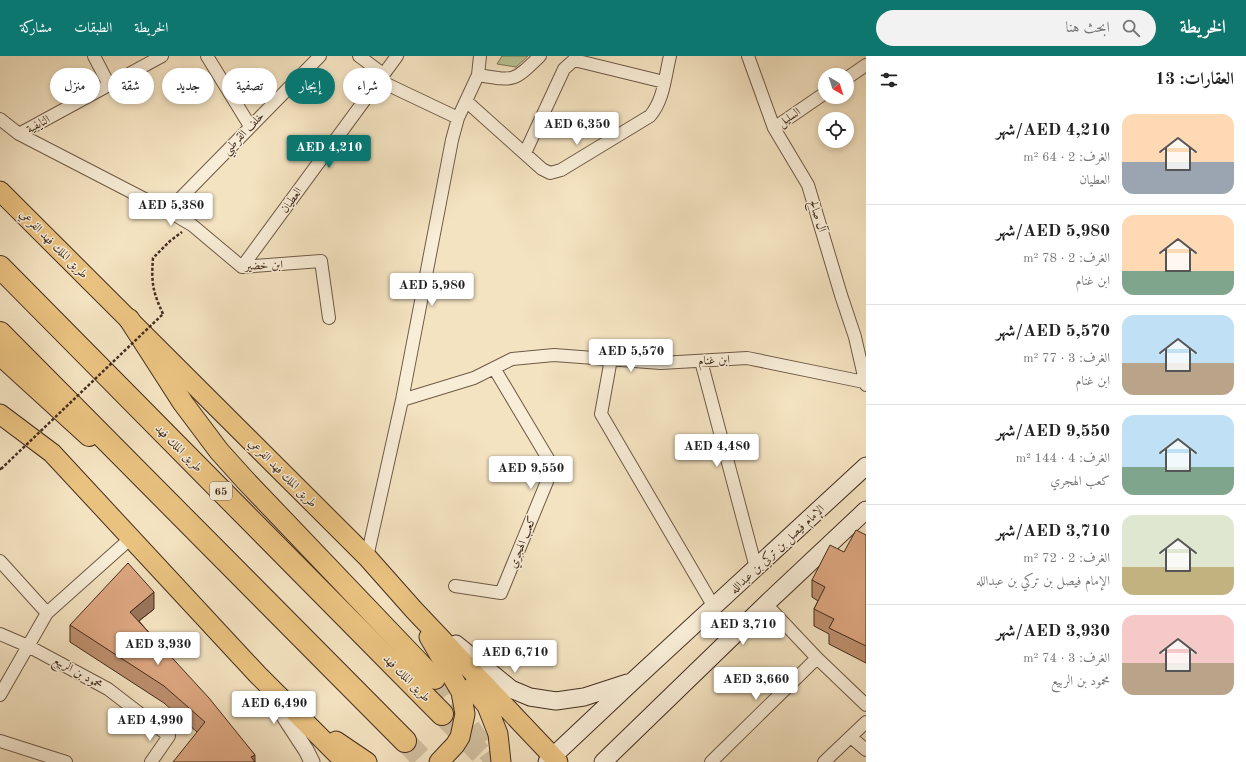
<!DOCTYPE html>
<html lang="ar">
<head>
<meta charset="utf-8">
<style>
  body { margin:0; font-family:"Old Standard TT",Amiri,serif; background:#f2f2f2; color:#222; direction:rtl; height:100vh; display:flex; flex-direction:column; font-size:15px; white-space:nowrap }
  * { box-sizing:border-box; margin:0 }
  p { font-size:13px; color:#767676 }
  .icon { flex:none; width:22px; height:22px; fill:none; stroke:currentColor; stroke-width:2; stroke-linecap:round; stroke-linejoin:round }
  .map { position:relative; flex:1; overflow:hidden; direction:ltr }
  .panel { display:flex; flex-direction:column; background:#fff; width:380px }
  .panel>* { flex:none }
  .top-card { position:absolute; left:12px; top:12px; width:380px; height:36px; direction:rtl; display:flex; gap:8px }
  .needle { width:26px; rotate:141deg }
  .controls { position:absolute; left:818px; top:12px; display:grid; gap:8px }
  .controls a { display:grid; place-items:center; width:36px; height:36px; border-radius:50%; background:#fff; box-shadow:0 2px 6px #0003; font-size:20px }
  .price { position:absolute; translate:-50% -34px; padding:0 9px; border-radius:4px; background:#fff; color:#222; font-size:13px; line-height:26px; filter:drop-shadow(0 1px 2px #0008) }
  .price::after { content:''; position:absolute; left:50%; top:24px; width:12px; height:9px; margin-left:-6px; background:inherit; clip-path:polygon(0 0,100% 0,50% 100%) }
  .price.current { background:#0f766e; color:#fff }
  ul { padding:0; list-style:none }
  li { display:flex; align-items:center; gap:12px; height:100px; padding:0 12px }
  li+li { border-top:1px solid #e0e0e0 }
  li span { display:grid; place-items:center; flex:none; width:112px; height:80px; border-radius:12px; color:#555 }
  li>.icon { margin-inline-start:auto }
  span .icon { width:48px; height:48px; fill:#fffc; stroke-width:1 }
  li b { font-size:17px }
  h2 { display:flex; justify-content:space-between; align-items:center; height:48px; padding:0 12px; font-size:17px }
  .tag { padding:0 14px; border-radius:18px; background:#fff; box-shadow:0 2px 6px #0003; font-size:14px; line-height:36px }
  .tag.current { background:#0f766e; color:#fff }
  header { display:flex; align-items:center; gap:24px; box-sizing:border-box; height:56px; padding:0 20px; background:#0f766e; color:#fff }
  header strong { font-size:19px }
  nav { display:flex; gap:22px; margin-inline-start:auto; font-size:14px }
  .search { width:280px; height:36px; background:#f2f2f2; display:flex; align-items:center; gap:10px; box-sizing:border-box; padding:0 14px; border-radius:22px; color:#767676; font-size:15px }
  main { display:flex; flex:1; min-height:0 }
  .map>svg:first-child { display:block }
  .green { fill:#b9c495; stroke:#7e785a }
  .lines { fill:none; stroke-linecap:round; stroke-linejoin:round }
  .trunk-tunnel { stroke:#d1bfa0; stroke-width:20; stroke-dasharray:20 10; stroke-linecap:butt }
  .motorway-tunnel { stroke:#d1bfa0; stroke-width:22; stroke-dasharray:22 11; stroke-linecap:butt }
  .minor-casing { stroke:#6f5a47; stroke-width:14 }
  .tertiary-casing { stroke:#6f5a47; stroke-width:17 }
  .secondary-casing { stroke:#432d1e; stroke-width:19 }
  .primary-casing { stroke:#432d1e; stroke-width:21 }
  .trunk-casing { stroke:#432d1e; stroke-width:22 }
  .motorway-casing { stroke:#432d1e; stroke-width:24 }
  .path { stroke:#432d1e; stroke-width:2.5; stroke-dasharray:3 2; stroke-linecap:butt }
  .minor { stroke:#f8edd7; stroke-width:12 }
  .tertiary { stroke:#f8edd7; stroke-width:15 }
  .secondary { stroke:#f8edd7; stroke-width:17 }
  .primary { stroke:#eac280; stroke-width:19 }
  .trunk { stroke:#eac280; stroke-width:20 }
  .motorway { stroke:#eac280; stroke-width:22 }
  .path-bridge { stroke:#432d1e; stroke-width:2.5; stroke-dasharray:3 2; stroke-linecap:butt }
  .wall { fill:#be906f; stroke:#432d1e }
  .shaded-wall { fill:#9b755a; stroke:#432d1e }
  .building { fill:#dda781; stroke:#432d1e }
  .labels { text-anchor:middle; stroke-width:3; stroke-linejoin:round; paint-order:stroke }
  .shield { fill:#f8edd7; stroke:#796756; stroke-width:1 }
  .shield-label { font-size:11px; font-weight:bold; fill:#432d1e }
  .street-label { font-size:12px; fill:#432d1e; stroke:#f8edd7 }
</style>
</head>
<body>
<header>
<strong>الخريطة</strong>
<div class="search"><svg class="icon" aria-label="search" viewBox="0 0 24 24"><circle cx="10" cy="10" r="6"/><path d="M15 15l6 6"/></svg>ابحث هنا</div>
<nav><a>الخريطة</a><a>الطبقات</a><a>مشاركة</a></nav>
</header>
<main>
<section class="panel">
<h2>العقارات: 13<svg class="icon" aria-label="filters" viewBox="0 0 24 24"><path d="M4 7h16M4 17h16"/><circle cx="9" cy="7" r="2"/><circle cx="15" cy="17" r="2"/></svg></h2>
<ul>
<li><span style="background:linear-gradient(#ffd9b3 60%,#9aa5b1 0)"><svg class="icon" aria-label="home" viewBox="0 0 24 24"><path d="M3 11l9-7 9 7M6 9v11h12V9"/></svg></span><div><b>AED 4,210/شهر</b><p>الغرف: 2 · 64 m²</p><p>العطيان</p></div></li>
<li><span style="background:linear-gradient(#ffd9b3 70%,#7fa58c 0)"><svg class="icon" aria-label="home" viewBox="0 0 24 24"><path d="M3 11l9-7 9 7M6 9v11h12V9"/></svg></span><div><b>AED 5,980/شهر</b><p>الغرف: 2 · 78 m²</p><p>ابن غنام</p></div></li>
<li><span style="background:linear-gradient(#bfe0f5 60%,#b9a48a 0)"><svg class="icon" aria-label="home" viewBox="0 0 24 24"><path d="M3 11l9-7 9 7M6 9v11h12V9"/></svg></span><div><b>AED 5,570/شهر</b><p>الغرف: 3 · 77 m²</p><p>ابن غنام</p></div></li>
<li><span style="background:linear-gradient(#bfe0f5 65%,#7fa58c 0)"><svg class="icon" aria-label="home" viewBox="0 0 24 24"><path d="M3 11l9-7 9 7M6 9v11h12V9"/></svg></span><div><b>AED 9,550/شهر</b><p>الغرف: 4 · 144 m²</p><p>كعب الهجري</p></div></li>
<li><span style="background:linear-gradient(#dfe7d0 65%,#c2b280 0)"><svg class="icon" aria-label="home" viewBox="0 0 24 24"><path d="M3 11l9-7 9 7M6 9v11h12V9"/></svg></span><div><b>AED 3,710/شهر</b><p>الغرف: 2 · 72 m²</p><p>الإمام فيصل بن تركي بن عبدالله</p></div></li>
<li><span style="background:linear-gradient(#f6c9c9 60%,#b9a48a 0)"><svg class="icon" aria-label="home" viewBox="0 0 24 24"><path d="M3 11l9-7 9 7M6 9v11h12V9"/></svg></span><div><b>AED 3,930/شهر</b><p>الغرف: 3 · 74 m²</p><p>محمود بن الربيع</p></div></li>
</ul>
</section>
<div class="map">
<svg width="866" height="706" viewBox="0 0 866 706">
  <rect width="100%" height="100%" fill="#f4e3c1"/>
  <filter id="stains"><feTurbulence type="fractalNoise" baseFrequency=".005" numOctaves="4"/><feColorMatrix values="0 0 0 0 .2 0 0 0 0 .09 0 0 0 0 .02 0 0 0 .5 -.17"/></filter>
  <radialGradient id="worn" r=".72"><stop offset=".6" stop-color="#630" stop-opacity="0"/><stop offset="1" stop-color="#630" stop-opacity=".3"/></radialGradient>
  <path class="green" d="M502,0H528L516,11L497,8Z"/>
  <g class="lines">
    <path class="trunk-tunnel" d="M435,623L495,706"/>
    <path class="motorway-tunnel" d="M442,658L489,706
      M405,685L425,706"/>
    <defs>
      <path id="minor" d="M94,0L109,29
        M207,0L250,70
        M359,0L383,18
        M748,0L774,72L808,129L841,239L855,281L866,329
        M478,19C515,25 513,26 540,0
        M847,22L866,9
        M378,24L458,62
        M466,45L542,113L550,117L561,114L650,60C664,44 665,20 670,0
        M0,63L19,78L168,155L192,169L242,211L321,205L329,262
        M774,72L825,37
        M19,78L162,0
        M525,97L564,13L574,4L664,26
        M168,155L320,0
        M242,211L397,0
        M611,303L601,358L714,551
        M701,305L756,512
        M402,344L474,322L512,303L554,299L661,307L747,302L864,326
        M367,501L402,344L452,84L458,62L478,19L480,0
        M0,505L47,557
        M455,530L501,537L553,411L494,312
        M766,548L817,602L866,649
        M0,578L28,590L108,633L169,680L151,706
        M0,639L47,557L131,482
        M851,681L866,694
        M0,685L66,706
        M711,706L817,602
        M824,706L866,666"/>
      <path id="tertiary" d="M270,639L306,694L312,706"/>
      <path id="secondary" d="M456,588L511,633L530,641L556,645L584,641L627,627
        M547,706L633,625L866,410
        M603,706L766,548L866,454"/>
      <path id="primary" d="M0,135L367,501L414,554L558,706
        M0,358L52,397L258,619L345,706
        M429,581L461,636L465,658L460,681L455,689L439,706
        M472,631L487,650L498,678L501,706
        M336,685L367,706"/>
      <path id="trunk" d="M129,263L183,347L219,395L246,425L435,623
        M0,299L89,380"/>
      <path id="motorway" d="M0,211L442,658
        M0,277L405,685"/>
    </defs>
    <use href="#minor" class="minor-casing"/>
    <use href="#tertiary" class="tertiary-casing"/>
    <use href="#secondary" class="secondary-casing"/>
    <use href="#primary" class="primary-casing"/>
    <use href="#trunk" class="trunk-casing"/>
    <use href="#motorway" class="motorway-casing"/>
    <path class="path" d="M163,258C153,236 151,227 153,202L170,185L182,176
      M0,413H1"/>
    <use href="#minor" class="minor"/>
    <use href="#tertiary" class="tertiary"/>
    <use href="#secondary" class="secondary"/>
    <use href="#primary" class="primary"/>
    <use href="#trunk" class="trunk"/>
    <use href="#motorway" class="motorway"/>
    <path class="path-bridge" d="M1,413L163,258"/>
  </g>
  <path class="wall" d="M866,479V607L829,588V578L814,570V553L818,545L812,541V524L844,496Z
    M154,553L139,565L255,699L197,676L164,647L70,586V569Z"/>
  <path class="shaded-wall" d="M154,536V553L130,572V556Z
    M255,699V706L251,701Z"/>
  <path class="building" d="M856,474L866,479V590L829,572L834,563L814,553L825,531L812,524L830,489L844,496Z
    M128,507L154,536L130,556L209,642L255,699L251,701L255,706H173L205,666L164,630L70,569Z"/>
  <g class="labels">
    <rect class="shield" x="210" y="426" width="22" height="18" rx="3"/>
    <g class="shield-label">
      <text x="221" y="439">65</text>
    </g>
    <g class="street-label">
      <text transform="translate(789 61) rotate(-34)" y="4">السليل</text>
      <text transform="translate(38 68) rotate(-29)" y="4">النايفية</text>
      <text transform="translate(243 77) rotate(-46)" y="4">خلف القرطبي</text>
      <text transform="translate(291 144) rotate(-54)" y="4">العطيان</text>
      <text transform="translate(818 160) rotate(73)" y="4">آل صالح</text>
      <text transform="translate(54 188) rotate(45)" y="4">طريق الملك فهد الفرعي</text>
      <text transform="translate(264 209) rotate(-2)" y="4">ابن خضير</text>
      <text transform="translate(714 304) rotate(-3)" y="4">ابن غنام</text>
      <text transform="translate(179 392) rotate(45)" y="4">طريق الملك فهد</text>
      <text transform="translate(283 417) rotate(45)" y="4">طريق الملك فهد الفرعي</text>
      <text transform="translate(522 486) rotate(-68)" y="4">كعب الهجري</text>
      <text transform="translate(777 493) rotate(-43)" y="4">الإمام فيصل بن تركي بن عبدالله</text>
      <text transform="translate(78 616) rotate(29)" y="4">محمود بن الربيع</text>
      <text transform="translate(407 622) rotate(45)" y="4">طريق الملك فهد</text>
    </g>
  </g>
  <rect width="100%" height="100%" filter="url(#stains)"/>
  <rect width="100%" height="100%" fill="url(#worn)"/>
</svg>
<div class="controls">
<a><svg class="needle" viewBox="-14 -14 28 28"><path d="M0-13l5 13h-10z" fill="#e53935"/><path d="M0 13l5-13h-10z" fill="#767676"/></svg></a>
<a><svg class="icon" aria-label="locate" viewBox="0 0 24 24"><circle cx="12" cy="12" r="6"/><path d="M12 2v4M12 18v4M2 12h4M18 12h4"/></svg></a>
</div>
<b class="price" style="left:577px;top:90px">AED 6,350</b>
<b class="price current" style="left:329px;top:113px">AED 4,210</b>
<b class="price" style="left:171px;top:171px">AED 5,380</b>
<b class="price" style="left:432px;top:251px">AED 5,980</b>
<b class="price" style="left:631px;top:317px">AED 5,570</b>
<b class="price" style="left:717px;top:412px">AED 4,480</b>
<b class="price" style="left:531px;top:434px">AED 9,550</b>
<b class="price" style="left:743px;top:590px">AED 3,710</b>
<b class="price" style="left:158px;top:610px">AED 3,930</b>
<b class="price" style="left:515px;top:618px">AED 6,710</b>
<b class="price" style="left:756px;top:645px">AED 3,660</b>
<b class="price" style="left:274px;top:669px">AED 6,490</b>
<b class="price" style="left:150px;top:686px">AED 4,990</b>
<div class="top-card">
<a class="tag">شراء</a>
<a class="tag current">إيجار</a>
<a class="tag">تصفية</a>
<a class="tag">جديد</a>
<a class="tag">شقة</a>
<a class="tag">منزل</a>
</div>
</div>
</main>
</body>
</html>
